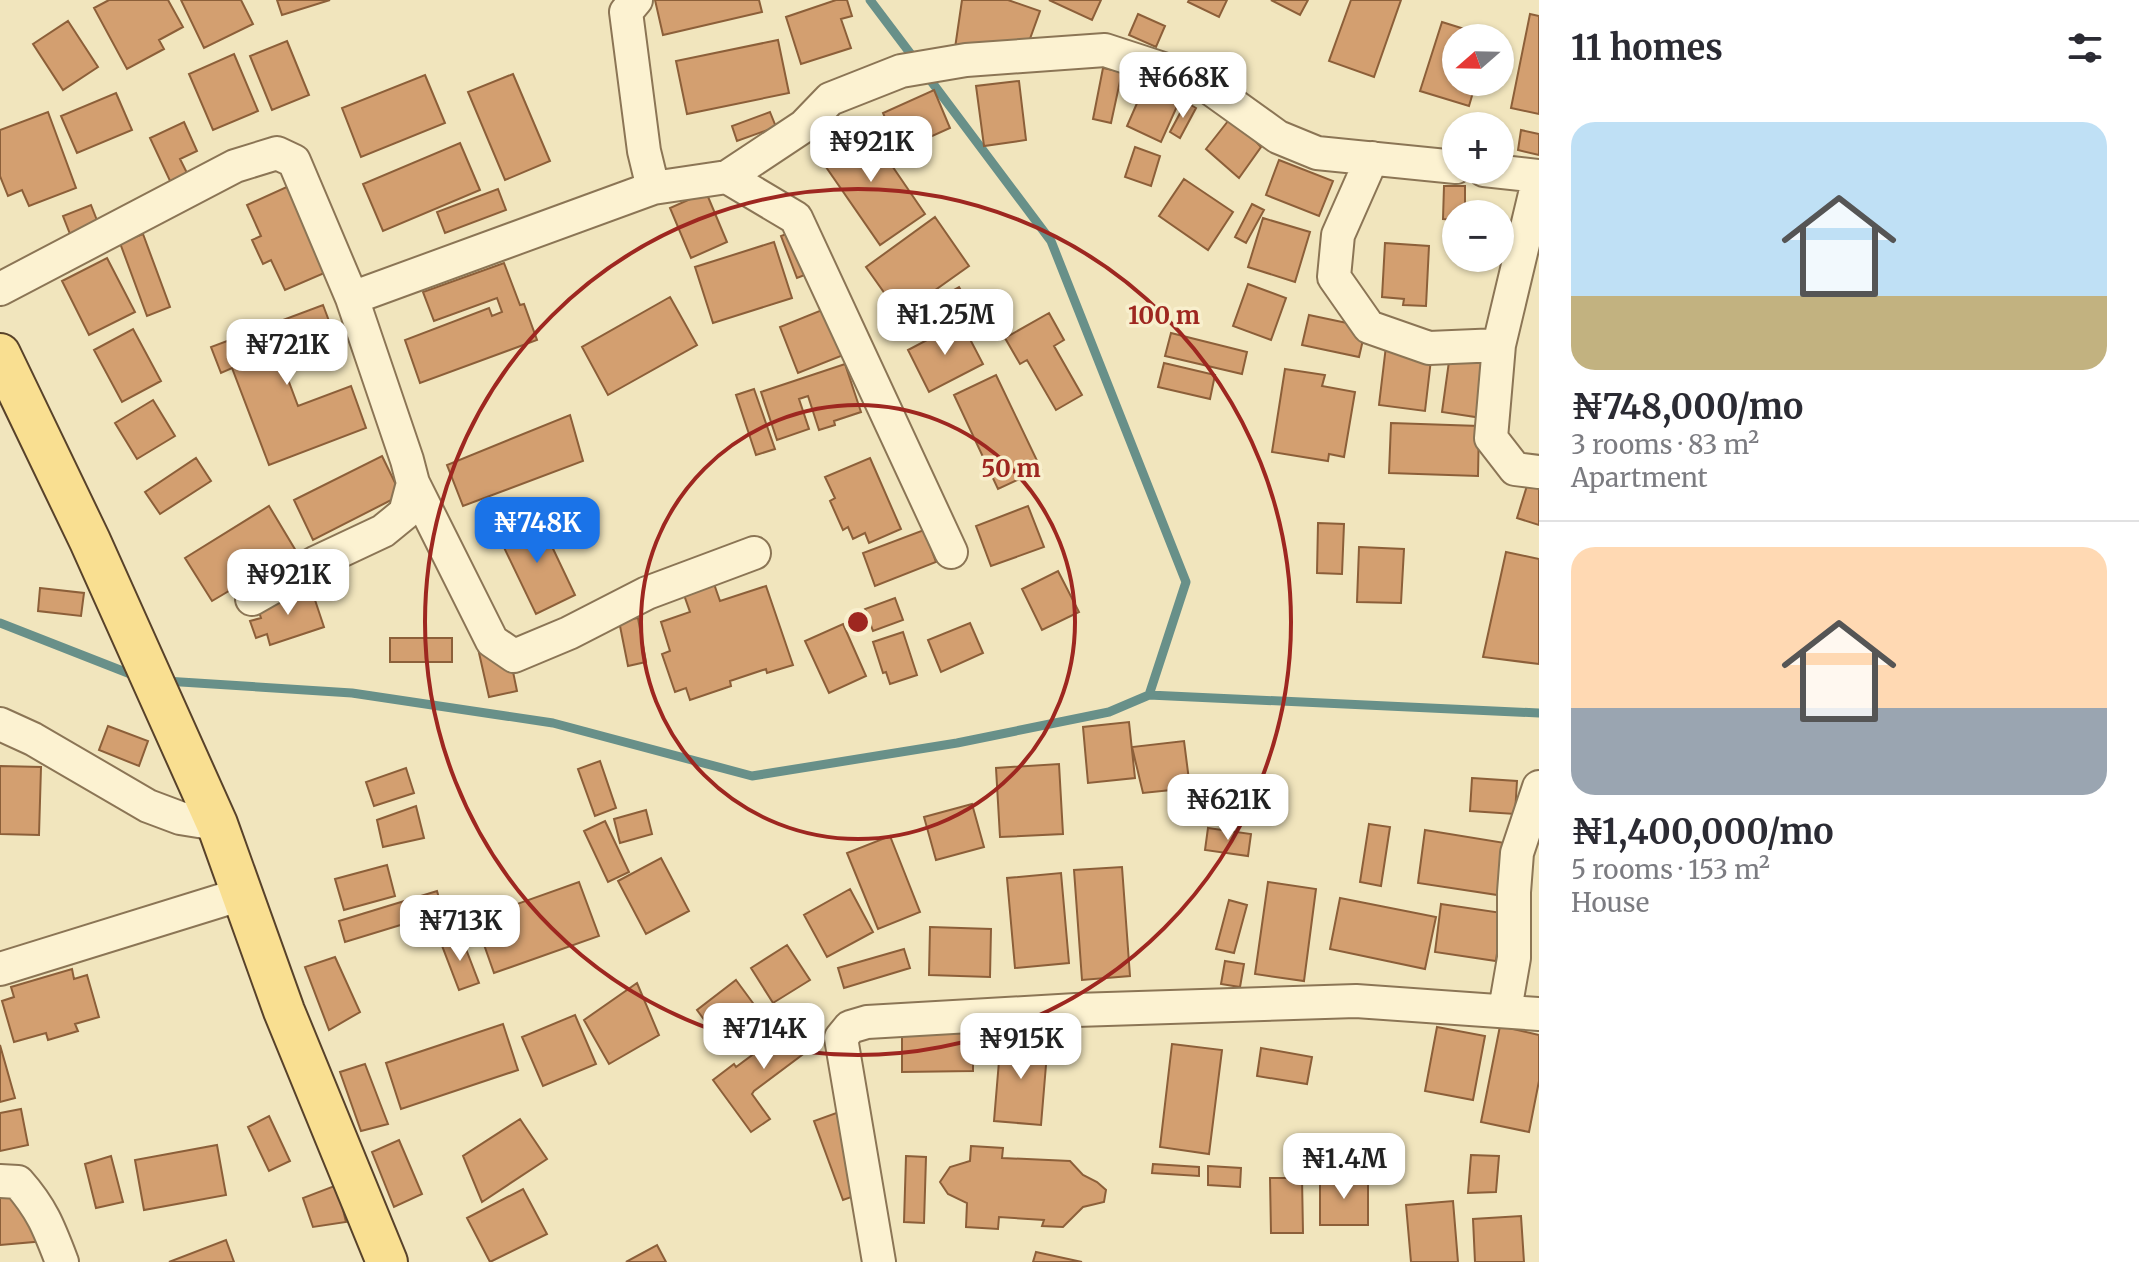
<!DOCTYPE html>
<html lang="en">
<head>
<meta charset="utf-8">
<style>
  body { margin:0; font-family:Merriweather,serif; background:#f7f7f7; color:#2b2b33; height:100vh; display:flex; flex-direction:column; font-size:30px; white-space:nowrap }
  * { box-sizing:border-box; margin:0 }
  p { font-size:26px; color:#7c7c81 }
  .icon { flex:none; width:44px; height:44px; fill:none; stroke:currentColor; stroke-width:2; stroke-linecap:round; stroke-linejoin:round }
  .map { position:relative; flex:1; overflow:hidden }
  .details { display:flex; flex-direction:column; background:#fff; width:600px }
  .details>* { flex:none }
  .needle { width:52px; rotate:250deg }
  .controls { position:absolute; left:1442px; top:24px; display:grid; gap:16px }
  .controls a { display:grid; place-items:center; width:72px; height:72px; border-radius:50%; background:#fff; box-shadow:0 2px 6px #0004; font-size:40px }
  .price { position:absolute; translate:-50% -68px; padding:0 18px; border-radius:16px; background:#fff; color:#222; font-size:26px; line-height:52px; filter:drop-shadow(0 2px 4px #0008) }
  .price::after { content:''; position:absolute; left:50%; top:48px; width:24px; height:18px; margin-left:-12px; background:inherit; clip-path:polygon(0 0,100% 0,50% 100%) }
  .price.selected { background:#1a73e8; color:#fff }
  ul { padding:0; list-style:none }
  li { display:grid; align-content:center; gap:16px; height:424px; padding:0 32px }
  li+li { border-top:2px solid #e1e1e2 }
  li span { display:grid; place-items:center; height:248px; border-radius:24px; color:#555 }
  li>.icon { margin-inline-start:auto }
  span .icon { width:144px; height:144px; fill:#fffc; stroke-width:1 }
  li b { font-size:34px }
  h2 { display:flex; justify-content:space-between; align-items:center; height:96px; padding:0 32px; font-size:34px }
  main { display:flex; flex:1; min-height:0 }
  .map>svg:first-child { display:block }
  .lines { fill:none; stroke-linecap:round; stroke-linejoin:round }
  .stream { stroke:#689089; stroke-width:9 }
  .building { fill:#d39f70; stroke:#8c5f39; stroke-width:2 }
  .minor-casing { stroke:#8b7555; stroke-width:36 }
  .major-casing { stroke:#58422a; stroke-width:44 }
  .minor { stroke:#fcf2d1; stroke-width:32 }
  .major { stroke:#f9df91; stroke-width:40 }
  .ring { fill:none; stroke:#9e2720; stroke-width:4 }
  .centre { fill:#9e2720; stroke:#f8efcd; stroke-width:4 }
  .ring-label { font-size:24px; text-anchor:middle; font-weight:bold; fill:#9e2720; stroke:#f8efcd; stroke-width:7; stroke-linejoin:round; paint-order:stroke }
</style>
</head>
<body>
<main>
<div class="map">
<svg width="1539" height="1262" viewBox="0 0 1539 1262">
  <rect width="100%" height="100%" fill="#f1e5bd"/>
  <g class="lines">
    <path class="stream" d="M870,0L916,61
      M925,73L1051,241L1186,582L1149,695L1539,713
      M0,623L138,677
      M165,681L352,693L553,723L752,776L957,743L1109,712L1149,695"/>
  </g>
  <path class="building" d="M109,0H168L183,27L159,40L164,49L127,69L94,8Z
    M181,0H241L253,24L204,48Z
    M277,0H330L282,15Z
    M655,0H759L762,12L663,35Z
    M836,0H847L852,16L841,19L851,48L801,64L786,17Z
    M962,0H1008L1040,11L1027,47L955,48Z
    M1049,0H1101L1092,20Z
    M1189,0H1227L1219,17L1188,2Z
    M1271,0H1308L1300,15Z
    M1351,0H1401L1374,77L1329,61Z
    M1138,14L1165,26L1156,47L1129,35Z
    M1530,14L1539,16V114L1511,108Z
    M68,21L98,67L63,90L33,44Z
    M1442,22L1490,37L1456,38V82H1476L1469,106L1420,91Z
    M778,40L789,93L687,114L676,61Z
    M287,41L309,95L272,110L250,56Z
    M234,54L258,111L213,130L189,74Z
    M1103,68L1122,72L1111,123L1093,119Z
    M513,74L550,161L505,180L468,92Z
    M425,75L445,123L361,157L342,108Z
    M1148,78L1183,93L1161,142L1127,126Z
    M1019,81L1026,140L984,146L976,86Z
    M934,90L950,128L899,151L883,113Z
    M116,93L132,130L77,153L61,116Z
    M1186,102L1196,108L1180,138L1170,132Z
    M48,112L76,188L29,206L22,190L8,196L0,176V130Z
    M770,112L776,127L737,141L732,126Z
    M1232,116L1261,147L1239,178L1206,149Z
    M184,122L197,151L180,159L188,175L171,183L150,138Z
    M862,122L925,214L880,245L817,154Z
    M1521,130L1539,134V155L1518,150Z
    M460,143L480,190L383,231L363,184Z
    M1135,147L1160,156L1151,186L1125,177Z
    M1279,160L1333,181L1319,216L1266,195Z
    M1184,179L1233,212L1208,250L1159,216Z
    M291,185L329,271L285,290L271,260L263,264L252,240L261,236L247,205Z
    M1444,186H1465V214H1456V220L1443,219Z
    M498,189L506,210L445,233L437,212Z
    M706,192L727,242L691,258L670,208Z
    M1252,204L1264,210L1246,243L1235,237Z
    M91,205L98,223L70,234L63,216Z
    M935,217L969,266L900,315L866,267Z
    M1263,218L1310,232L1295,282L1248,267Z
    M799,229L815,271L797,278L781,236Z
    M143,234L170,307L147,316L120,243Z
    M774,242L792,298L713,323L695,267Z
    M1385,243L1429,246L1426,306L1403,305L1404,299L1382,297Z
    M107,258L135,312L89,335L62,281Z
    M504,263L520,305L524,304L537,340L420,383L405,340L489,308L492,316L502,312L497,298L434,321L423,292Z
    M1248,284L1286,298L1271,340L1233,326Z
    M959,287L969,305L929,327L920,309Z
    M670,297L697,345L608,395L582,347Z
    M323,305L335,337L280,358L298,406L351,386L366,428L269,465L232,368L221,373L211,347Z
    M827,308L846,354L798,373L780,327Z
    M1049,313L1064,340L1054,346L1082,395L1056,410L1027,360L1020,364L1005,338Z
    M1309,315L1366,327L1359,357L1302,345Z
    M961,322L983,364L929,392L908,350Z
    M133,329L161,381L122,402L94,350Z
    M1171,333L1247,352L1242,374L1165,356Z
    M1386,346L1432,351L1425,411L1379,405Z
    M1450,354L1490,359L1482,418L1442,412Z
    M1164,363L1215,375L1210,399L1158,387Z
    M845,364L861,412L834,421L835,425L819,430L808,396L799,399L809,429L777,440L761,392Z
    M1285,369L1325,375L1322,386L1355,392L1344,457L1329,454L1328,461L1272,452Z
    M996,375L1041,469L998,489L954,395Z
    M754,389L775,449L756,455L736,395Z
    M153,400L175,436L137,459L115,423Z
    M570,415L583,461L463,506L447,465Z
    M1391,423L1479,426L1478,476L1389,473Z
    M382,456L401,495L313,540L294,500Z
    M196,458L211,481L160,514L145,492Z
    M870,458L901,529L869,543L865,533L853,539L848,527L843,530L830,501L835,498L825,477Z
    M1530,476L1539,479V525L1517,518Z
    M269,506L296,551L212,601L185,558Z
    M1028,506L1044,547L991,566L976,526Z
    M537,515L575,595L536,614L498,535Z
    M1318,523L1344,524L1342,574L1317,573Z
    M924,530L936,562L875,586L863,553Z
    M1359,547L1404,549L1401,603L1357,602Z
    M1506,552L1539,559V664L1483,657Z
    M1058,571L1079,612L1042,630L1022,589Z
    M713,581L720,601L766,586L793,665L767,673L766,669L730,681L731,686L690,700L686,688L675,692L662,654L670,651L661,622L690,612L683,592Z
    M40,588L84,593L81,616L38,611Z
    M311,588L324,627L270,645L267,634L256,638L250,621L261,618L257,606Z
    M895,598L903,620L873,631L865,609Z
    M638,618L646,662L628,666L619,621Z
    M970,623L983,653L941,672L928,640Z
    M843,624L866,676L829,693L805,641Z
    M903,632L917,675L890,684L886,672L883,673L873,642Z
    M390,638H452V662H390Z
    M506,638L517,691L489,697L477,644Z
    M1129,722L1135,778L1088,783L1083,727Z
    M108,726L148,741L139,766L99,750Z
    M1184,741L1190,788L1143,793L1132,747Z
    M600,761L616,808L595,816L578,769Z
    M1059,764L1063,834L1000,837L996,768Z
    M0,766L41,767L39,835L0,834Z
    M406,768L414,793L374,806L366,782Z
    M1472,778L1517,781L1515,814L1470,811Z
    M972,804L984,847L936,860L924,817Z
    M416,806L424,838L383,847L377,820Z
    M646,810L652,834L620,843L614,819Z
    M605,821L629,872L608,882L584,831Z
    M1369,824L1390,827L1381,886L1360,882Z
    M1208,828L1251,834L1248,856L1205,850Z
    M1425,830L1511,844L1504,896L1418,883Z
    M890,836L920,912L878,929L847,853Z
    M661,858L689,911L646,934L618,881Z
    M387,865L395,896L344,910L335,879Z
    M1122,867L1130,976L1082,980L1074,870Z
    M1061,873L1069,963L1015,968L1007,878Z
    M579,882L599,936L494,973L475,919Z
    M1268,882L1316,889L1304,981L1255,974Z
    M850,889L873,932L827,957L804,915Z
    M437,891L443,912L345,942L339,921Z
    M1340,898L1436,917L1425,969L1330,949Z
    M1229,900L1247,905L1234,953L1216,949Z
    M1441,904L1502,913L1496,961L1435,952Z
    M930,927L991,929L990,977L929,975Z
    M461,936L479,983L459,990L441,943Z
    M787,945L810,980L773,1003L751,968Z
    M904,949L910,968L844,988L838,968Z
    M335,957L360,1012L329,1030L305,967Z
    M1225,961L1244,964L1240,987L1221,984Z
    M72,969L74,979L87,975L99,1017L75,1024L78,1031L48,1040L46,1033L14,1042L2,1001L14,997L11,987Z
    M736,980L761,1014L722,1044L697,1010Z
    M637,983L659,1035L609,1064L584,1020Z
    M575,1015L596,1064L543,1086L522,1037Z
    M805,1016L822,1040L754,1091L752,1094L770,1119L751,1132L713,1080L734,1064L736,1067Z
    M503,1024L518,1070L401,1109L386,1063Z
    M1500,1026L1539,1035V1081L1529,1132L1481,1122Z
    M1437,1027L1485,1036L1473,1100L1425,1091Z
    M973,1031V1071L902,1072V1032Z
    M1001,1037L1048,1041L1041,1125L994,1121Z
    M1172,1044L1222,1050L1209,1154L1160,1147Z
    M0,1045L15,1098L0,1102Z
    M1261,1048L1312,1057L1307,1084L1257,1076Z
    M365,1064L388,1124L361,1131L340,1072Z
    M853,1107L882,1186L843,1200L814,1121Z
    M21,1109L28,1145L0,1151V1113Z
    M269,1116L290,1161L269,1171L248,1127Z
    M520,1119L547,1159L482,1202L463,1156Z
    M399,1140L422,1194L394,1207L372,1152Z
    M217,1145L226,1195L144,1210L135,1160Z
    M971,1146L1003,1148L1002,1158L1070,1161L1083,1175L1097,1182L1106,1190L1104,1202L1083,1207L1063,1227L1042,1226L1044,1220L999,1217L998,1229L966,1227L967,1203L948,1194L940,1182L950,1167L970,1161Z
    M1471,1155L1499,1156L1496,1192L1468,1193Z
    M111,1156L123,1202L96,1208L85,1164Z
    M906,1156L926,1157L924,1223L904,1222Z
    M1153,1164L1199,1167V1176L1152,1173Z
    M1208,1166L1241,1168L1240,1187L1208,1185Z
    M1368,1176V1225H1320V1177Z
    M1270,1178H1302L1303,1233H1271Z
    M337,1185L346,1222L313,1227L303,1198Z
    M523,1189L547,1234L490,1262L467,1218Z
    M41,1193L45,1241L0,1245V1197Z
    M1453,1201L1458,1262H1411L1406,1205Z
    M1521,1216L1524,1262H1475L1473,1219Z
    M226,1240L234,1262H169Z
    M657,1245L666,1262H626Z
    M1036,1252L1082,1262H1033Z"/>
  <g class="lines">
    <defs>
      <path id="minor" d="M636,0L626,12L644,151L653,188
        M1372,158L1338,235L1334,277L1369,327L1429,348L1499,345
        M1484,170L1539,176
        M727,177L796,218L951,552
        M1539,177L1499,345L1491,438L1515,469L1539,472
        M0,289L235,166L277,153L294,161L352,298L407,460L413,483L405,513L383,531L317,562L252,599
        M352,298L653,188L727,177L804,126L830,99L901,71L966,60L1105,50L1200,81L1278,137L1317,153L1456,167
        M413,483L492,641L514,656L569,633L647,593L754,553
        M0,724L33,739L148,806L180,818L217,824
        M0,969L242,894
        M1505,1010L1514,958V892L1517,853L1539,787
        M0,1181L18,1182C42,1209 49,1228 62,1262
        M879,1262L841,1038L850,1027L867,1022L1076,1010L1356,1001L1539,1014"/>
      <path id="major" d="M0,354L90,541L217,824L284,1011L387,1262"/>
    </defs>
    <use href="#minor" class="minor-casing"/>
    <use href="#major" class="major-casing"/>
    <use href="#minor" class="minor"/>
    <use href="#major" class="major"/>
  </g>
  <g class="ring">
    <circle cx="858" cy="622" r="217"/>
    <circle cx="858" cy="622" r="433"/>
  </g>
  <circle cx="858" cy="622" r="12" class="centre"/>
  <g class="ring-label">
    <text x="1164" y="324">100 m</text>
    <text x="1011" y="477">50 m</text>
  </g>
</svg>
<div class="controls">
<a><svg class="needle" viewBox="-14 -14 28 28"><path d="M0-13l5 13h-10z" fill="#e53935"/><path d="M0 13l5-13h-10z" fill="#7c7c81"/></svg></a>
<a>+</a>
<a>−</a>
</div>
<b class="price" style="left:1183px;top:120px">₦668K</b>
<b class="price" style="left:871px;top:184px">₦921K</b>
<b class="price" style="left:945px;top:357px">₦1.25M</b>
<b class="price" style="left:287px;top:387px">₦721K</b>
<b class="price selected" style="left:537px;top:565px">₦748K</b>
<b class="price" style="left:288px;top:617px">₦921K</b>
<b class="price" style="left:1228px;top:842px">₦621K</b>
<b class="price" style="left:460px;top:963px">₦713K</b>
<b class="price" style="left:764px;top:1071px">₦714K</b>
<b class="price" style="left:1021px;top:1081px">₦915K</b>
<b class="price" style="left:1344px;top:1201px">₦1.4M</b>
</div>
<section class="details">
<h2>11 homes<svg class="icon" aria-label="filters" viewBox="0 0 24 24"><path d="M4 7h16M4 17h16"/><circle cx="9" cy="7" r="2"/><circle cx="15" cy="17" r="2"/></svg></h2>
<ul>
<li><span style="background:linear-gradient(#bfe0f5 70%,#c2b280 0)"><svg class="icon" aria-label="home" viewBox="0 0 24 24"><path d="M3 11l9-7 9 7M6 9v11h12V9"/></svg></span><div><b>₦748,000/mo</b><p>3 rooms · 83 m²</p><p>Apartment</p></div></li>
<li><span style="background:linear-gradient(#ffd9b3 65%,#9aa5b1 0)"><svg class="icon" aria-label="home" viewBox="0 0 24 24"><path d="M3 11l9-7 9 7M6 9v11h12V9"/></svg></span><div><b>₦1,400,000/mo</b><p>5 rooms · 153 m²</p><p>House</p></div></li>
</ul>
</section>
</main>
</body>
</html>
